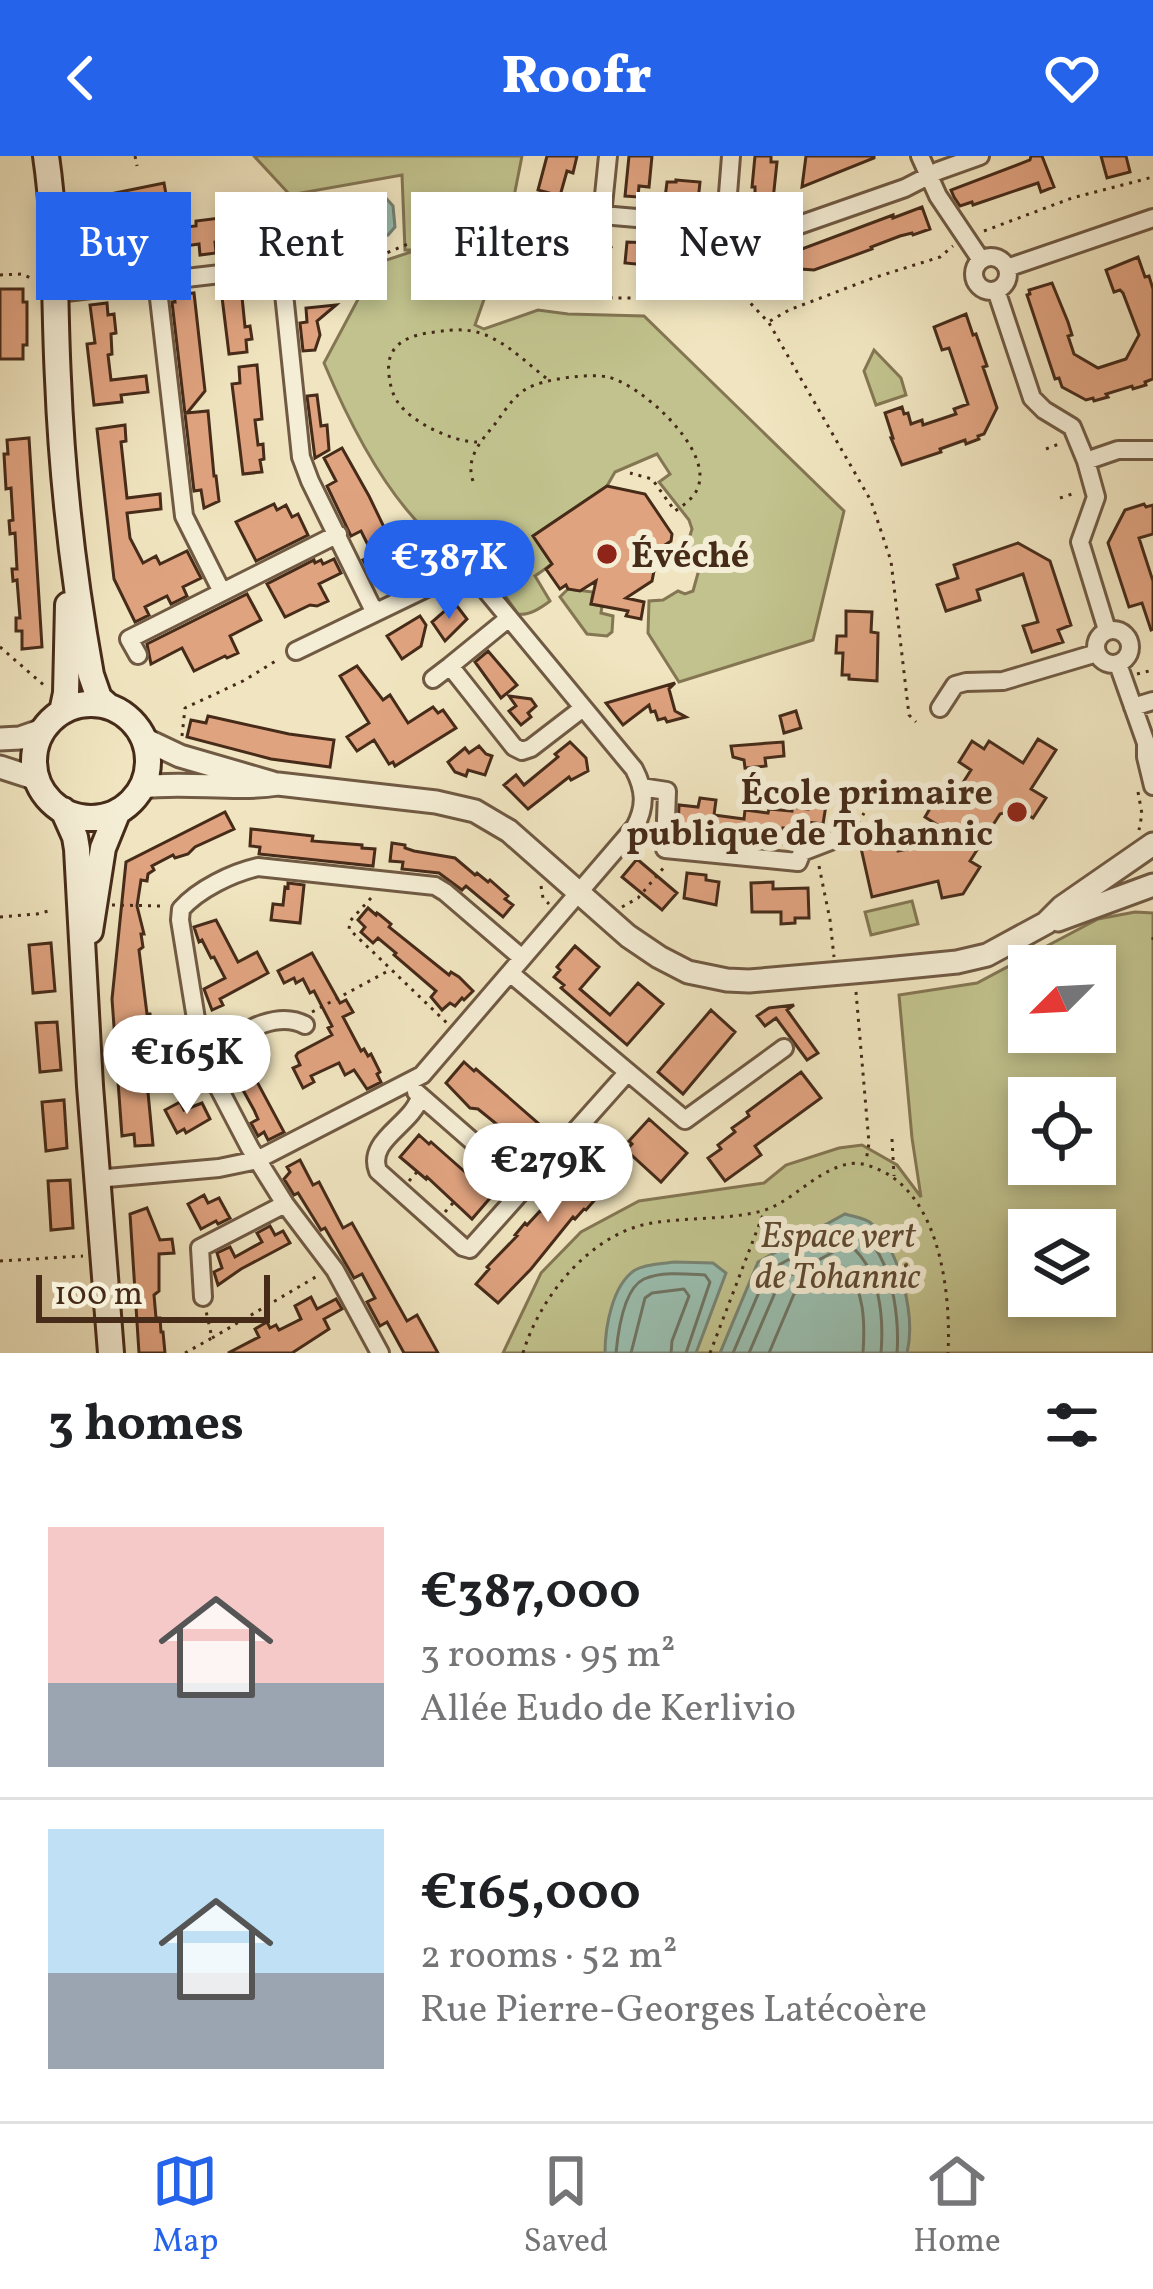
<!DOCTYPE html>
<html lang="en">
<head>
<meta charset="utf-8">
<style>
  body { margin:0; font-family:Vollkorn,serif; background:#f6f6f6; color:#202124; height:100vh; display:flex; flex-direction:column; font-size:45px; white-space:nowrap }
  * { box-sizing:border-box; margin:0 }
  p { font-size:39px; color:#757577 }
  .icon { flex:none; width:66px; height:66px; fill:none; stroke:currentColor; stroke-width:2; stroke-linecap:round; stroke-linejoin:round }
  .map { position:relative; height:1197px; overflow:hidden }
  .panel { display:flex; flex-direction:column; background:#fff; flex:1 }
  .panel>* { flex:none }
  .hud { position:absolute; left:36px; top:36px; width:1083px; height:108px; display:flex; gap:24px }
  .needle { width:78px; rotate:246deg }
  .controls { position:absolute; left:1008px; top:789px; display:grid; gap:24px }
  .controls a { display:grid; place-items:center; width:108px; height:108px; border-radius:0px; background:#fff; box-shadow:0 6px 18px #0003; font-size:60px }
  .scale { position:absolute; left:36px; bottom:30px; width:234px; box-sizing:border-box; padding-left:12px; border:6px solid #462b19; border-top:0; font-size:33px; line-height:42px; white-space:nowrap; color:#462b19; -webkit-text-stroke:9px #f5eed6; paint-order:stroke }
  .price { position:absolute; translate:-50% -102px; padding:0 27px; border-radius:42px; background:#fff; color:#222; font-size:39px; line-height:78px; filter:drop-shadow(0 3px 6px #0008) }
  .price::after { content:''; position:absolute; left:50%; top:72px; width:36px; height:27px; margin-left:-18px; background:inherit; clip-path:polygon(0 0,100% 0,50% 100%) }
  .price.current { background:#2563eb; color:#fff }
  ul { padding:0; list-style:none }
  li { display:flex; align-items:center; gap:36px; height:300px; padding:0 48px }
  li+li { border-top:3px solid #e0e0e0 }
  li span { display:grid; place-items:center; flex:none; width:336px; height:240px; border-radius:0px; color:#555 }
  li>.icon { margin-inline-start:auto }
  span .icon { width:144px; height:144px; fill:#fffc; stroke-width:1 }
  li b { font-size:51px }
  h2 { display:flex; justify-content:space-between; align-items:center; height:144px; padding:0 48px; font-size:51px }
  .pill { padding:0 42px; border-radius:0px; background:#fff; box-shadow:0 6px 18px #0003; font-size:42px; line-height:108px }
  .pill.current { background:#2563eb; color:#fff }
  header { display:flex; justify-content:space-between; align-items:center; height:156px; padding:0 48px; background:#2563eb; color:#fff; font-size:54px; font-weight:800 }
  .dock { display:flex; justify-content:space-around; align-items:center; height:168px; border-top:3px solid #e0e0e0; background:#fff; font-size:33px; color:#757577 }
  .dock a { display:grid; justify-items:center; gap:6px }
  .dock .current { color:#2563eb }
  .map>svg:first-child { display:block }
  .green { fill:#c1c28d; stroke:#847653; stroke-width:3; fill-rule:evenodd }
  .water { fill:#9abfb0; stroke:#788474; stroke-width:3 }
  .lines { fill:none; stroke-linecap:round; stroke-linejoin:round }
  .shore { stroke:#707564; stroke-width:3 }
  .building { fill:#e0a380; stroke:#462b19; stroke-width:3 }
  .minor-casing { stroke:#705a43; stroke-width:22 }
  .tertiary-casing { stroke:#705a43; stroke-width:27 }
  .secondary-casing { stroke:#462b19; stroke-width:30 }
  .path { stroke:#462b19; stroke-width:3; stroke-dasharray:3 6; stroke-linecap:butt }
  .minor { stroke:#f5eed6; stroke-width:16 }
  .tertiary { stroke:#f5eed6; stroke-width:21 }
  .secondary { stroke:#f5eed6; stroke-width:24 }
  .poi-dot { fill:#8f2418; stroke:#f5eed6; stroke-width:4.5 }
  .labels { text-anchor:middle; stroke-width:12; stroke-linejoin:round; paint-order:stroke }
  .poi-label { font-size:36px; font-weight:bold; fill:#462b19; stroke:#f5eed6; text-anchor:start }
  .park-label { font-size:36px; font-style:italic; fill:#5f4930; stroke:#f5eed6 }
</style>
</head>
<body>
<header><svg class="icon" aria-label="back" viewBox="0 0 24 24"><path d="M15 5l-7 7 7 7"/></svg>Roofr<svg class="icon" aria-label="heart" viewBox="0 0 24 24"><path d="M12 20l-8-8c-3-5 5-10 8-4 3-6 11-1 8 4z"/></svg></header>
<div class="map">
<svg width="1153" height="1197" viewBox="0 0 1153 1197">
  <rect width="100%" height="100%" fill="#f0e5c0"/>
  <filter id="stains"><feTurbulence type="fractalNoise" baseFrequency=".00167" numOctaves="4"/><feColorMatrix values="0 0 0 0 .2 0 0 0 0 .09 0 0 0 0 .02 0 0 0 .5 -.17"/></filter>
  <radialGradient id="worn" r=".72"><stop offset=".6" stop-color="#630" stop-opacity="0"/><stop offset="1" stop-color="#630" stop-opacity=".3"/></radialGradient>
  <path class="green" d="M254,0H522L506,81L475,169L484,173L538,154L568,158L644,160L844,355L813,484L679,526L648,477L649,445L663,444L678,435L685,438L693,435L700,410L698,402L685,396L692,373L689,364L659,326L670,318L657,298L615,316L607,330L533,380L552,408L535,420L550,445C541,452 529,460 518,458L462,379L445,391C391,351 350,269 324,207L363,134L351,122L359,113L417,94H405L402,19L290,39Z
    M874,194L901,222L906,239L876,249L864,215Z
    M568,433L593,436L591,448L602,450L601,457L613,460L612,476L607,480L587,478L560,441Z
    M912,745L918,768L871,779L865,756Z
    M1135,756L1153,757V1197H503L541,1117L581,1076L639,1045L764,1027L786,1009L839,992L862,989L897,1009L921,1041L912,982L899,839L977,827L1098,763ZM1029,810H1095V876H1029ZM1029,942H1095V1008H1029ZM1029,1074H1095V1140H1029Z"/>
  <path class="water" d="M385,41L393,50L395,71L388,79L326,87L317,82L315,51L322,48Z
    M845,1058C854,1061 866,1062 872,1068C900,1095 916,1160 907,1197H720L758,1106Z
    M674,1106L713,1107L726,1117L696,1197H605C605,1172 612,1129 635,1114C646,1108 662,1108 674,1106Z"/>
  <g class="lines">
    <path class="shore" d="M376,54L382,60L378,68L333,74L327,70V63L331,59Z
      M616,1197C618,1176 623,1133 644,1123C662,1115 687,1118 705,1119L710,1126L686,1197
      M631,1197L645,1142L652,1137L684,1133L689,1140L672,1185L671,1197
      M733,1197L768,1115L847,1071C891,1083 900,1159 897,1197
      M749,1197L780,1125L848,1088C880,1111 884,1161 881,1197
      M769,1197L794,1138L843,1111C865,1131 865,1168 863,1197"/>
  </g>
  <path class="building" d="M547,0H577L573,17L567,15L560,40L538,34Z
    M629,0H652L649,31L639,30L638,41L625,40Z
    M755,0H771V6H777L773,44L755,43V31H752Z
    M806,0H874V2L802,31Z
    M1031,0H1042L1054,31L1041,36L1038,27L973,49L972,46L960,50L954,41L951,34L1030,4Z
    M1101,0H1126L1130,16L1107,22Z
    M676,24L700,26L698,45L665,42L667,26H676Z
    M164,27L167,44L74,62L71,46Z
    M922,51L930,73L913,79L912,77L900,80L871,91L872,93L814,114L801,113V109L794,107L749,105L750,89L778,90V94L794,96L893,59V62Z
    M268,56L271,79L215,86L216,97L200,99L199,88L131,98L133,107L75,114L71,85L164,71V73L196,70V65Z
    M552,75L593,78L606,75L611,91L596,95L595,101L551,95Z
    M652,84L731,90L747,108L686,104L674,105V109L658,107V110L625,107L627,86L652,87Z
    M1138,101L1145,121L1149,120L1153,133V223L1145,226L1146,229L1133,233L1132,230L1106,238L1108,241L1094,245L1093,242L1086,244L1062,231L1059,222L1055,223L1027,139L1030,138L1029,134L1052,127L1068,166L1072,179L1068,180L1074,198L1098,212L1126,203L1139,179L1123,137L1120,134L1114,136L1106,114Z
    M241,131L245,171L250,170L252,183L246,184L247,196L229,198L221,133Z
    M0,133H23V146H27V189H23V203H0Z
    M194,137L205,235L187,257L208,255L214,320H216L219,345L204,352L201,334L194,335L172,146H175L174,139Z
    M107,147L108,159L114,158L116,177L111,178L112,198L108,199L111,224L146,220L148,236L121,239L122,246L94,249L87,188L95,187L90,149Z
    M336,149L317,165L320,179L315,194L303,195L300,167L307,166L306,152Z
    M966,158L973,179L976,178L987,210L983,211L997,252L984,278L978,280L979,283L966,288L965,284L940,293L941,296L902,309L891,282H893L885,257L902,251L904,258L908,257L911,268L922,264L923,269L956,258L954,253L968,248L949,192L942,194L934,171Z
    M257,209L262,263L255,264L258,289L263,288L264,303L260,304L262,316L243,318L232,228L240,227L239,211Z
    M317,239L321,270L327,269L329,294L315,302L307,240Z
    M125,269L126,285L121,286L127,342L160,338L161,353L127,357L130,382L143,407L156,400L160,408L187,395L201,422L183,431L187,440L171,448L167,440L145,451L149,459L135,466L114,423L97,273Z
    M29,282L42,491L22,493V475H16V462H20L17,424L13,425L12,413H17L15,377L10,378L9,365L13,364L11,332L6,333L4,298H8L7,284Z
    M342,292L369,340L409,423L390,433L379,412L370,417L363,404L373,399L361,375L351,380L327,330L336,325L324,302Z
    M607,330L645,338L672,378L671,385L665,389L669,395L667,402L655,410L652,425L626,442L644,446L641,463L626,460L628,455L591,448L596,425L580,435L568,433L566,429L560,433L546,413L552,408L533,380Z
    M274,348L277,354L286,349L292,361L298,358L308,379L256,405L236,366Z
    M1144,348L1146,351L1153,349V378L1139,382L1153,425V473L1151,474L1142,447L1129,451L1108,387L1125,354Z
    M1018,387L1050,405L1071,469L1058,474L1063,486L1032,496L1023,470L1038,466L1023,418L977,434L980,444L946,455L937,429L958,422L954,409Z
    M334,403L341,417L319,428L328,445L317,450L310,449L285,461L267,428L314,404L315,407L321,404L323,408Z
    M247,438L261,464L230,480L238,497L227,502L225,500L194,515L182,492L151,508L147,488Z
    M457,450L467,463L445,485L432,466L448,452L450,455Z
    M846,455L872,456L871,476L878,477L877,525L849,523V519H842L843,497H836L837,480H846Z
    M420,460L426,469L421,490L402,503L387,480Z
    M488,495L517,529L501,542L475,506Z
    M357,510L383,544L390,539L408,567L433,551L438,557L443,554L456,572L395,610L393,606L389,608L374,584L357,595L347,581L369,567L340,520Z
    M675,527L669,533L675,555L686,561L667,566L665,562L658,564L655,555L651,556L649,549L623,569L606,547Z
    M509,540L531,543L536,550L528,557L531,561L521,569L509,555L516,550Z
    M796,555L801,572L784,577L780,560Z
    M208,560L289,578L334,584L330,611L271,603L187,581L191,564L206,567Z
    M1038,583L1056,594L1031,633L1046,642L1033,662L1011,649L1007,656L1000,658L970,705L980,711L963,738L942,742L938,725L872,741L861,692L895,685L898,695L923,690L936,668L925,661L938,639L950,647L971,614L959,606L972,585L984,593L989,585L1023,607Z
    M570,586L586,602L588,615L571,624L569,621L528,653L504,629L516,619L524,629L558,601L555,598Z
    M783,586L784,600L765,602L766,610L745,612L744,604L733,601L731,590Z
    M479,590L486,598L492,600L485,619L468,614L466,620L455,616L448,606L465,592L469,597Z
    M700,642L716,644L714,659L744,663L745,654L768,657L769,653L792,655V651L808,653L809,647L826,649L823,668L807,666L806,675L783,672L781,688L775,687V691L694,683L695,677L678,675L679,649L698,651Z
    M225,656L234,673L195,691L188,698L175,702L173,699L152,710L154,714L148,718L147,725L141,724L137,750L144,778H141L143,791L139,794L147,858H150L151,870L142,873L153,989L135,990L134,978L122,980L112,843L126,706Z
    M251,673L313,680L312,685L362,689V692L375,693L373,710L259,698L260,691L250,690Z
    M392,687L405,689V692L414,695L455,702L475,719L477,717L488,726L490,724L508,740L505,743L513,749L503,761L466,730L462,734L439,717L402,713L403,706L390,705Z
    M637,703L677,737L662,754L622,721Z
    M687,717L706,719V724L719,726L716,749L684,742Z
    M773,726V733L808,732L809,762H795V767L781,768V756H752L751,727Z
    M288,727L304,729L300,767L271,764L273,748L283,749L285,731L288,732Z
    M368,752L376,759L377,757L380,759L391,768L389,771L449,819L451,816L459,821L473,835L464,844L462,842L455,850L450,847L442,854L431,841L436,835L394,799L396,797L378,782L373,787L361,776L365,771L358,764Z
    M216,764L238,806L257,796L268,817L220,843L223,849L212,854L204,833L225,822L214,801L211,802L202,784L199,786L194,771Z
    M51,787L55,835L33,837L29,789Z
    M575,790L599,811L580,833L610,859L638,827L663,848L627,889L561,832L564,829L554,821L560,814L557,811Z
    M312,797L340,847L346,844L353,856L343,861L361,895L364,893L368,900L371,898L380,916L377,918L381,926L367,933L354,914L345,919L339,907L311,920L314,926L303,932L293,912L300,909L296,900L298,897L332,879L328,872L332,870L314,835L310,837L303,823L296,827L294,822L284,827L278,815Z
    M794,849L787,854L818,897L807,904L776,862L765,870L757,860L769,852Z
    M711,854L735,876L683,938L658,916Z
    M57,866L61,914L40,916L36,867Z
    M235,895L245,909L247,907L284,976L268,984L264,976L258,980L251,967L258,963L254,954L238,925L231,928L222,912L228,908L225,902Z
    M464,906L474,915L476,913L538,967L536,969L546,978L528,999L500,979L499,970L478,953L470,952L446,927Z
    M801,916L821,942L755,990L761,999L725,1025L708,1002L721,993L718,989L735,976L732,972L749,960L747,956Z
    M64,944L67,992L46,995L42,946Z
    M180,946L184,954L202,947L210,963L186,977L184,973L177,977L165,954Z
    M649,963L687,997L661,1026L626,994L632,988L629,985Z
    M419,979L429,988L431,986L482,1031L481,1033L491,1041L472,1063L427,1021L426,1023L400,1001Z
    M600,991L621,1010L612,1021L614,1022L586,1054L584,1053L575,1063L573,1061L531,1113L498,1147L476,1128L489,1113L487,1111L517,1080L515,1079L525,1067L527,1069L541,1054L543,1056L576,1018L574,1016L579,1011Z
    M300,1004L313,1029L319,1026L343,1072L352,1067L407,1165L417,1159L438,1197H404L387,1166L380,1170L367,1146L375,1142L362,1118L354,1122L325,1072L321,1074L298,1037L294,1039L284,1023L290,1016L287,1011Z
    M70,1024L73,1072L51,1074L48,1025Z
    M204,1039L208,1047L219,1042L230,1062L218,1068L216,1065L201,1073L188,1048Z
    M147,1052L160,1084L172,1083L174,1097L159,1098V1135L154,1139L156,1162H160L161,1176H163L165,1197H139L130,1058Z
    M270,1070L275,1079L283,1075L290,1087L241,1113L218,1129L214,1116L222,1112L217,1097L230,1091L235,1101L262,1086L257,1077Z
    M311,1141L317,1153L336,1143L342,1153L324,1163L329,1173L292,1197H228L259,1181L255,1173L267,1166L270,1172L276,1169L279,1174L301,1163L295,1150Z"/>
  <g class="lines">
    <defs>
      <path id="minor" d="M608,0L602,59L671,65L726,63
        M731,0L726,63L799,69L905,32L938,15L980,0
        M920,0L938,40L981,104
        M574,59H602
        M974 118a17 17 0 1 1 34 0a17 17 0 1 1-34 0Z
        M1007,112L1153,62
        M157,125L184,360L222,436
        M996,134L1032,242L1044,254L1072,271L1086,305L1096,341L1080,386L1107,474
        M57,137L264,113L277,117L283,128L301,301L310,325L371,449L376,454
        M1086,305L1118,294H1153
        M509,462L450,510L514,591L522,595L531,592L583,552
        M1096 491a17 17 0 1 1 34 0a17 17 0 1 1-34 0Z
        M138,499L129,483L338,378
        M1118,508L1146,587V601L1153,630
        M433,523L450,510
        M1133,551L1153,545
        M940,552L955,529L966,526L1003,525L1097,497
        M641,631L667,635L665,693L798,706L802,696L841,681
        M510,817L685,964L784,892
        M202,900C231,885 272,851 305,869
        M416,936L526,1032
        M420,941C412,969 366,984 378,1015L463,1091L470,1093L627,917
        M96,1023L219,1012L257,1004L422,919L635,671C646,650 645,634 634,613L485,433L471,424H443L296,495
        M203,1141L200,1092L285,1048
        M380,1197L335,1114L285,1048L250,992L202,900L180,764L181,753C199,733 232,717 258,711L435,730L445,736L522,802"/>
      <path id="tertiary" d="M0,583L20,582L43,574
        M144,583L180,600L273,627
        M0,611L37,623
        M141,631C187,625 232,635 278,628L436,646L475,655L509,675L628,780L659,801L688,816L727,824L749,825L876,814L957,806L987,799L1046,767L1062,751L1153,688
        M1058,764L1153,729"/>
      <path id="secondary" d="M46,0C57,74 54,149 58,223C62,324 73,419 91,519L99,542L108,550
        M34 605a57 57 0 1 1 114 0a57 57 0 1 1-114 0Z
        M62,556L66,537L68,449
        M63,654L75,681L77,693L90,930L111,1197
        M90,775L103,692L118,655"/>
    </defs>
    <use href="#minor" class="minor-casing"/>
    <use href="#tertiary" class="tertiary-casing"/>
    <use href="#secondary" class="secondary-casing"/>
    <path class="path" d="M135,0L137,10
      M498,51L510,61L520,82
      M557,57L534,54L524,65L512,123V130L521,141L631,142L740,138
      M984,75L1072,42L1153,21
      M746,79L742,138L769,167L871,345L891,405L909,559L916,566
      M290,113L384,98L460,66L478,55L497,49L533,54
      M0,119L22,118L33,123
      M770,165L789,154L873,122L940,101L953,90
      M477,286C453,286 410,266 397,245C392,237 390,228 389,219C385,188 408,179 435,176C455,173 472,172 490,181C512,191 530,210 550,225
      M1046,293L1059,288
      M473,325C465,302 481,285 495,268C504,256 513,241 526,233C542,223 589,217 608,221C641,229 709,290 699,328C696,341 685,348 675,355L652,323L630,317
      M1060,342L1075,337
      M0,491L46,531
      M1137,518L1153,514
      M182,580L185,552L243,525L279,503
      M1138,636L1142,658L1139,674
      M854,675L864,657
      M819,710L830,764L834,801
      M541,730L543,742L549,748
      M371,742L350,765L349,773L448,868
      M112,749L163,750
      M622,751L638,742L666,709
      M0,761L37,758L52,754
      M1153,781V789
      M856,836L869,987L866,1005
      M312,856L388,815
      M892,983L894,1020
      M409,1025L417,1016
      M445,1056L453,1047
      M0,1105L83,1100
      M212,1182L319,1119
      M185,1197L212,1182L206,1155
      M523,1197C540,1140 591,1077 652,1067C688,1061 727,1064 762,1055C790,1047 812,1019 841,1010C857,1004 869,1009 884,1016C941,1046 951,1140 948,1197
      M710,1197L764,1056"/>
    <use href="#minor" class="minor"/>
    <use href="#tertiary" class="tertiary"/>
    <use href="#secondary" class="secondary"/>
  </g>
  <g class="poi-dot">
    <circle cx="607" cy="398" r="12"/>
    <circle cx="1017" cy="656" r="12"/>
  </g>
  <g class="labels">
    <g class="poi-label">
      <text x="631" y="411">Évéché</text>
      <text x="993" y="648" text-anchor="end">École primaire<tspan x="993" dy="41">publique de Tohannic</tspan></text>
    </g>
    <g class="park-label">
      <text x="838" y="1091">Espace vert<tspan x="838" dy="41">de Tohannic</tspan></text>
    </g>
  </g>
  <rect width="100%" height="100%" filter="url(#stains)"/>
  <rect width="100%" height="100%" fill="url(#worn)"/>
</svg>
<div class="controls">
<a><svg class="needle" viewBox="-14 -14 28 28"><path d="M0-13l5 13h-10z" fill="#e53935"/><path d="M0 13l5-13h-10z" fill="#757577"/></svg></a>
<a><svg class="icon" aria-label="locate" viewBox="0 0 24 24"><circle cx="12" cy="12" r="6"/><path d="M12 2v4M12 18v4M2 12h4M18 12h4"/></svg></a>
<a><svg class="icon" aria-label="layers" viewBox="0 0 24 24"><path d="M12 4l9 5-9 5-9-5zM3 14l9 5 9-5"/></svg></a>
</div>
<div class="scale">100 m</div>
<b class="price current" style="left:449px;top:466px">€387K</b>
<b class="price" style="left:187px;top:961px">€165K</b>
<b class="price" style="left:548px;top:1069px">€279K</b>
<div class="hud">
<a class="pill current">Buy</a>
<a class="pill">Rent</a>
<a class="pill">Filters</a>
<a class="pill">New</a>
</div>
</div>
<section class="panel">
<h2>3 homes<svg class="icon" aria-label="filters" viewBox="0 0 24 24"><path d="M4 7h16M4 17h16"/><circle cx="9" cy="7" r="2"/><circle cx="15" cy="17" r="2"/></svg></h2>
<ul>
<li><span style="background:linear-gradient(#f6c9c9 65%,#9aa5b1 0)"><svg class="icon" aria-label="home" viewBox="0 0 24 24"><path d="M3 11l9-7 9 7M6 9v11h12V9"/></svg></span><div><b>€387,000</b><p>3 rooms · 95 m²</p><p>Allée Eudo de Kerlivio</p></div></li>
<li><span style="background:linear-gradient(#bfe0f5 60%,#9aa5b1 0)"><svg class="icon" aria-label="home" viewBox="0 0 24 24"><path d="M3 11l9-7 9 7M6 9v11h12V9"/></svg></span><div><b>€165,000</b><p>2 rooms · 52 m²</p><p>Rue Pierre-Georges Latécoère</p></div></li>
</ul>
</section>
<nav class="dock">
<a class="current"><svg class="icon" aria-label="map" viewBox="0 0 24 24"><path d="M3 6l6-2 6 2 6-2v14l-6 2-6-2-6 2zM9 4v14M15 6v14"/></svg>Map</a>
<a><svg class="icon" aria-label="saved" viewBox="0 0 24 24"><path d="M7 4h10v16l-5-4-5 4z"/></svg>Saved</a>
<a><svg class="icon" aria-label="home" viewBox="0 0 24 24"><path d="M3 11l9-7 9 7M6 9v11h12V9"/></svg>Home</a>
</nav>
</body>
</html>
